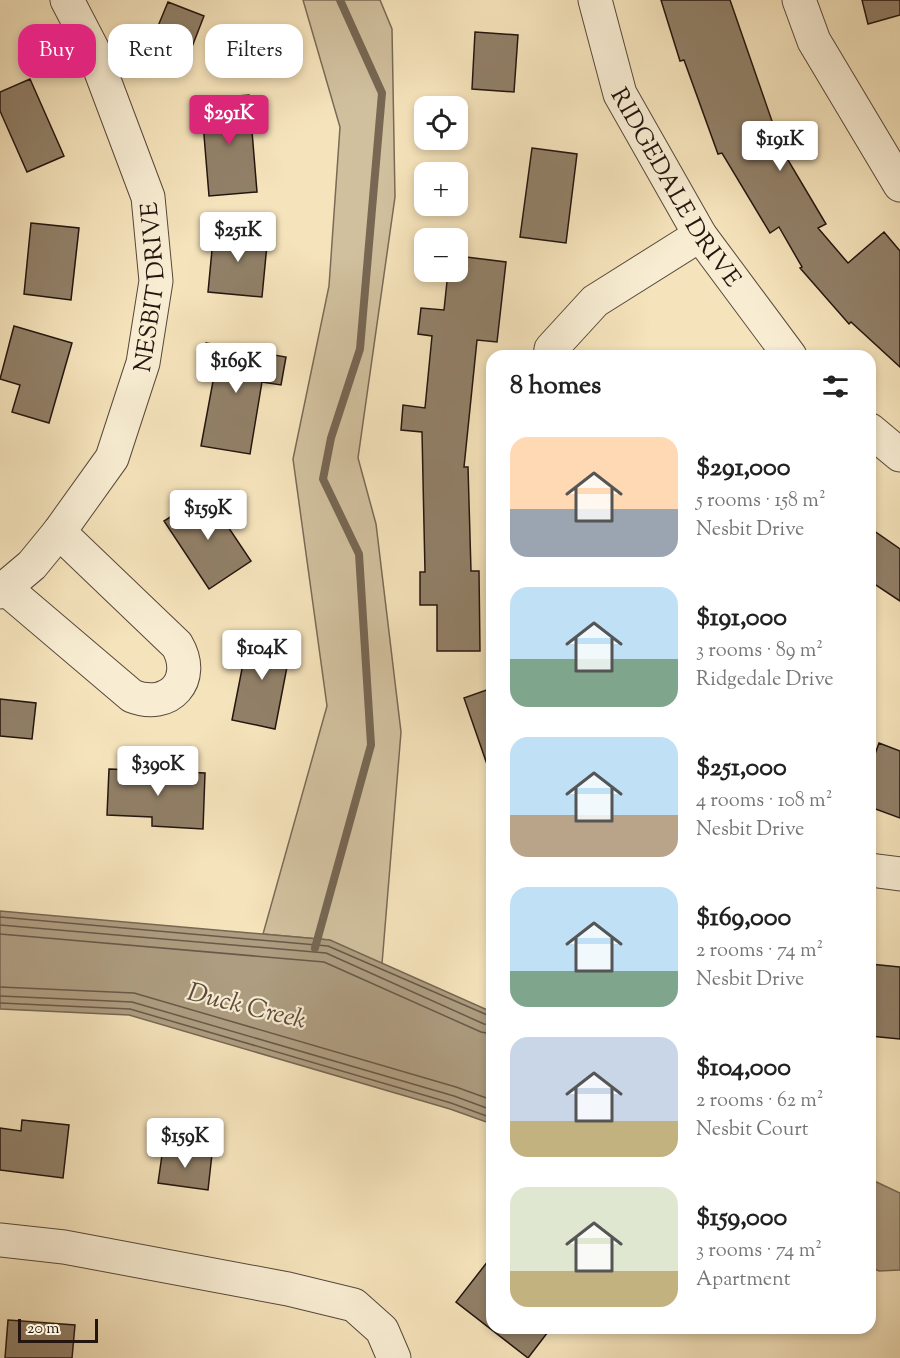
<!DOCTYPE html>
<html lang="en">
<head>
<meta charset="utf-8">
<style>
  body { margin:0; font-family:"Sorts Mill Goudy",serif; background:#f2f2f2; color:#222; height:100vh; display:flex; flex-direction:column; font-size:22px; white-space:nowrap }
  * { box-sizing:border-box; margin:0 }
  p { font-size:20px; color:#767676 }
  .icon { flex:none; width:33px; height:33px; fill:none; stroke:currentColor; stroke-width:2; stroke-linecap:round; stroke-linejoin:round }
  .map { position:relative; flex:1; overflow:hidden }
  .details { position:absolute; left:486px; top:350px; width:390px; height:984px; display:flex; flex-direction:column; background:#fff; border-radius:18px; box-shadow:0 3px 9px #0003 }
  .details>* { flex:none }
  .guide { position:absolute; left:18px; top:24px; width:378px; height:54px; display:flex; gap:12px }
  .buttons { position:absolute; left:414px; top:96px; display:grid; gap:12px }
  .buttons a { display:grid; place-items:center; width:54px; height:54px; border-radius:12px; background:#fff; box-shadow:0 3px 9px #0003; font-size:30px }
  .scale { position:absolute; left:18px; bottom:15px; width:80px; box-sizing:border-box; padding-left:6px; border:3px solid #24150f; border-top:0; font-size:16px; line-height:21px; white-space:nowrap; color:#24150f; -webkit-text-stroke:4px #f8edd3; paint-order:stroke }
  .price { position:absolute; translate:-50% -51px; padding:0 14px; border-radius:6px; background:#fff; color:#222; font-size:20px; line-height:39px; filter:drop-shadow(0 2px 3px #0008) }
  .price::after { content:''; position:absolute; left:50%; top:36px; width:18px; height:14px; margin-left:-9px; background:inherit; clip-path:polygon(0 0,100% 0,50% 100%) }
  .price.current { background:#db2777; color:#fff }
  ul { padding:0; list-style:none }
  li { display:flex; align-items:center; gap:18px; height:150px; padding:0 24px }
  li span { display:grid; place-items:center; flex:none; width:168px; height:120px; border-radius:18px; color:#555 }
  li>.icon { margin-inline-start:auto }
  span .icon { width:72px; height:72px; fill:#fffc; stroke-width:1 }
  li b { font-size:26px }
  h2 { display:flex; justify-content:space-between; align-items:center; height:72px; padding:0 24px; font-size:26px }
  .pill { padding:0 21px; border-radius:18px; background:#fff; box-shadow:0 3px 9px #0003; font-size:21px; line-height:54px }
  .pill.current { background:#db2777; color:#fff }
  .map>svg:first-child { display:block }
  .green { fill:#d1c09e; stroke:#7a6a56; stroke-width:1.5 }
  .water { fill:#ae9d81; stroke:#776753; stroke-width:1.5 }
  .lines { fill:none; stroke-linecap:round; stroke-linejoin:round }
  .shore { stroke:#695948; stroke-width:1.5 }
  .stream { stroke:#776753; stroke-width:8 }
  .building { fill:#918068; stroke:#24150f; stroke-width:1.5 }
  .minor-casing { stroke:#58483a; stroke-width:35 }
  .minor { stroke:#f8edd3; stroke-width:33 }
  .labels { text-anchor:middle; stroke-width:4.5; stroke-linejoin:round; paint-order:stroke }
  .street-label { font-size:24px; fill:#24150f; stroke:#f8edd3 }
  .water-label { font-size:26px; font-style:italic; fill:#5b4b3d; stroke:#f8edd3 }
</style>
</head>
<body>
<div class="map">
<svg width="900" height="1358" viewBox="0 0 900 1358">
  <rect width="100%" height="100%" fill="#f5e3bb"/>
  <filter id="stains"><feTurbulence type="fractalNoise" baseFrequency=".00333" numOctaves="4"/><feColorMatrix values="0 0 0 0 .2 0 0 0 0 .09 0 0 0 0 .02 0 0 0 .5 -.17"/></filter>
  <radialGradient id="worn" r=".72"><stop offset=".6" stop-color="#630" stop-opacity="0"/><stop offset="1" stop-color="#630" stop-opacity=".3"/></radialGradient>
  <path class="green" d="M303,0H380L392,29L395,197L358,458L376,524L401,732L382,964L329,940L263,934L327,706L293,459L329,286L340,127Z"/>
  <path class="water" d="M0,911L330,940L492,1012V1124L450,1109L129,1015L0,1009Z
    M870,1179L900,1193V1270L879,1271L870,1267Z"/>
  <g class="lines">
    <path class="shore" d="M0,917L328,946L492,1017
      M0,925L326,953L484,1024L492,1025
      M0,934L324,962L481,1032L492,1034
      M0,987L134,993L456,1087L492,1100
      M0,996L132,1002L454,1096L492,1110
      M0,1003L130,1009L451,1103L492,1118"/>
    <path class="stream" d="M315,948L371,745L359,554L323,479L331,438L360,349L382,93L340,0"/>
  </g>
  <path class="building" d="M661,0H730L782,150L826,224L818,228L848,263L884,232L900,251V367L851,322L849,324L800,268L802,267L779,227L770,233L722,153L718,154L684,60L680,61Z
    M862,0H900V15L868,24Z
    M168,2L204,16L183,70L146,55Z
    M475,32L518,35L514,92L472,89Z
    M30,79L64,156L27,172L0,111V92Z
    M249,95L257,192L209,196L201,99Z
    M532,148L577,154L566,243L520,237Z
    M31,223L79,228L71,300L24,294Z
    M214,229L268,234L262,297L208,292Z
    M458,256L506,262L497,342L477,340L464,467H468L471,571H479L480,651H437V605H420V572H425L422,432L401,430L403,405L425,408L432,336L418,334L421,308L444,310L448,272H458Z
    M14,326L72,343L49,423L12,412L20,385L0,379Z
    M206,343L286,357L281,385L262,382L250,454L201,446L214,376L201,374Z
    M206,494L251,561L209,589L164,521Z
    M870,528L900,549V601L870,581Z
    M249,633L292,641L275,729L232,720Z
    M492,688V770H489L464,698Z
    M0,699L36,703L32,739L0,736Z
    M879,743L900,751V818L870,807V768Z
    M109,769L205,773L203,829L152,826V817L107,815Z
    M870,964L900,967V1039L870,1036Z
    M22,1120L69,1125L63,1178L0,1170V1128L21,1131Z
    M163,1148L212,1154L208,1190L158,1183Z
    M492,1256V1328H551L528,1358L456,1302Z
    M8,1320L75,1325L72,1358H5Z"/>
  <g class="lines">
    <defs>
      <g id="minor">
        <path id="s1" d="M595,0L620,94L700,235L790,356"/>
        <path d="M799,0L814,41L900,185"/>
        <path d="M550,356L551,349L595,301L700,235"/>
        <path d="M870,430L900,455"/>
        <path d="M5,588L132,696C170,711 197,679 177,645L59,532"/>
        <path id="s2" d="M0,592L32,565L59,532L112,458L143,363L156,281L148,197L92,48L67,0"/>
        <path d="M870,870L900,874"/>
        <path d="M0,1240L64,1247L288,1289L354,1305L382,1330L394,1358"/>
      </g>
    </defs>
    <use href="#minor" class="minor-casing"/>
    <use href="#minor" class="minor"/>
  </g>
  <g class="labels">
    <g class="street-label">
      <text dy="8" stroke="none"><textPath href="#s1" startOffset="206">RIDGEDALE DRIVE</textPath></text>
      <text dy="8" stroke="none"><textPath href="#s2" startOffset="352">NESBIT DRIVE</textPath></text>
    </g>
    <g class="water-label">
      <text transform="translate(247 1005) rotate(14)" y="9">Duck Creek</text>
    </g>
  </g>
  <rect width="100%" height="100%" filter="url(#stains)"/>
  <rect width="100%" height="100%" fill="url(#worn)"/>
</svg>
<div class="buttons">
<a><svg class="icon" aria-label="locate" viewBox="0 0 24 24"><circle cx="12" cy="12" r="6"/><path d="M12 2v4M12 18v4M2 12h4M18 12h4"/></svg></a>
<a>+</a>
<a>−</a>
</div>
<div class="scale">20 m</div>
<b class="price current" style="left:229px;top:146px">$291K</b>
<b class="price" style="left:780px;top:172px">$191K</b>
<b class="price" style="left:238px;top:263px">$251K</b>
<b class="price" style="left:236px;top:394px">$169K</b>
<b class="price" style="left:208px;top:541px">$159K</b>
<b class="price" style="left:262px;top:681px">$104K</b>
<b class="price" style="left:158px;top:797px">$390K</b>
<b class="price" style="left:185px;top:1169px">$159K</b>
<div class="guide">
<a class="pill current">Buy</a>
<a class="pill">Rent</a>
<a class="pill">Filters</a>
</div>
<section class="details">
<h2>8 homes<svg class="icon" aria-label="filters" viewBox="0 0 24 24"><path d="M4 7h16M4 17h16"/><circle cx="9" cy="7" r="2"/><circle cx="15" cy="17" r="2"/></svg></h2>
<ul>
<li><span style="background:linear-gradient(#ffd9b3 60%,#9aa5b1 0)"><svg class="icon" aria-label="home" viewBox="0 0 24 24"><path d="M3 11l9-7 9 7M6 9v11h12V9"/></svg></span><div><b>$291,000</b><p>5 rooms · 158 m²</p><p>Nesbit Drive</p></div></li>
<li><span style="background:linear-gradient(#bfe0f5 60%,#7fa58c 0)"><svg class="icon" aria-label="home" viewBox="0 0 24 24"><path d="M3 11l9-7 9 7M6 9v11h12V9"/></svg></span><div><b>$191,000</b><p>3 rooms · 89 m²</p><p>Ridgedale Drive</p></div></li>
<li><span style="background:linear-gradient(#bfe0f5 65%,#b9a48a 0)"><svg class="icon" aria-label="home" viewBox="0 0 24 24"><path d="M3 11l9-7 9 7M6 9v11h12V9"/></svg></span><div><b>$251,000</b><p>4 rooms · 108 m²</p><p>Nesbit Drive</p></div></li>
<li><span style="background:linear-gradient(#bfe0f5 70%,#7fa58c 0)"><svg class="icon" aria-label="home" viewBox="0 0 24 24"><path d="M3 11l9-7 9 7M6 9v11h12V9"/></svg></span><div><b>$169,000</b><p>2 rooms · 74 m²</p><p>Nesbit Drive</p></div></li>
<li><span style="background:linear-gradient(#c9d6e8 70%,#c2b280 0)"><svg class="icon" aria-label="home" viewBox="0 0 24 24"><path d="M3 11l9-7 9 7M6 9v11h12V9"/></svg></span><div><b>$104,000</b><p>2 rooms · 62 m²</p><p>Nesbit Court</p></div></li>
<li><span style="background:linear-gradient(#dfe7d0 70%,#c2b280 0)"><svg class="icon" aria-label="home" viewBox="0 0 24 24"><path d="M3 11l9-7 9 7M6 9v11h12V9"/></svg></span><div><b>$159,000</b><p>3 rooms · 74 m²</p><p>Apartment</p></div></li>
</ul>
</section>
</div>
</body>
</html>
